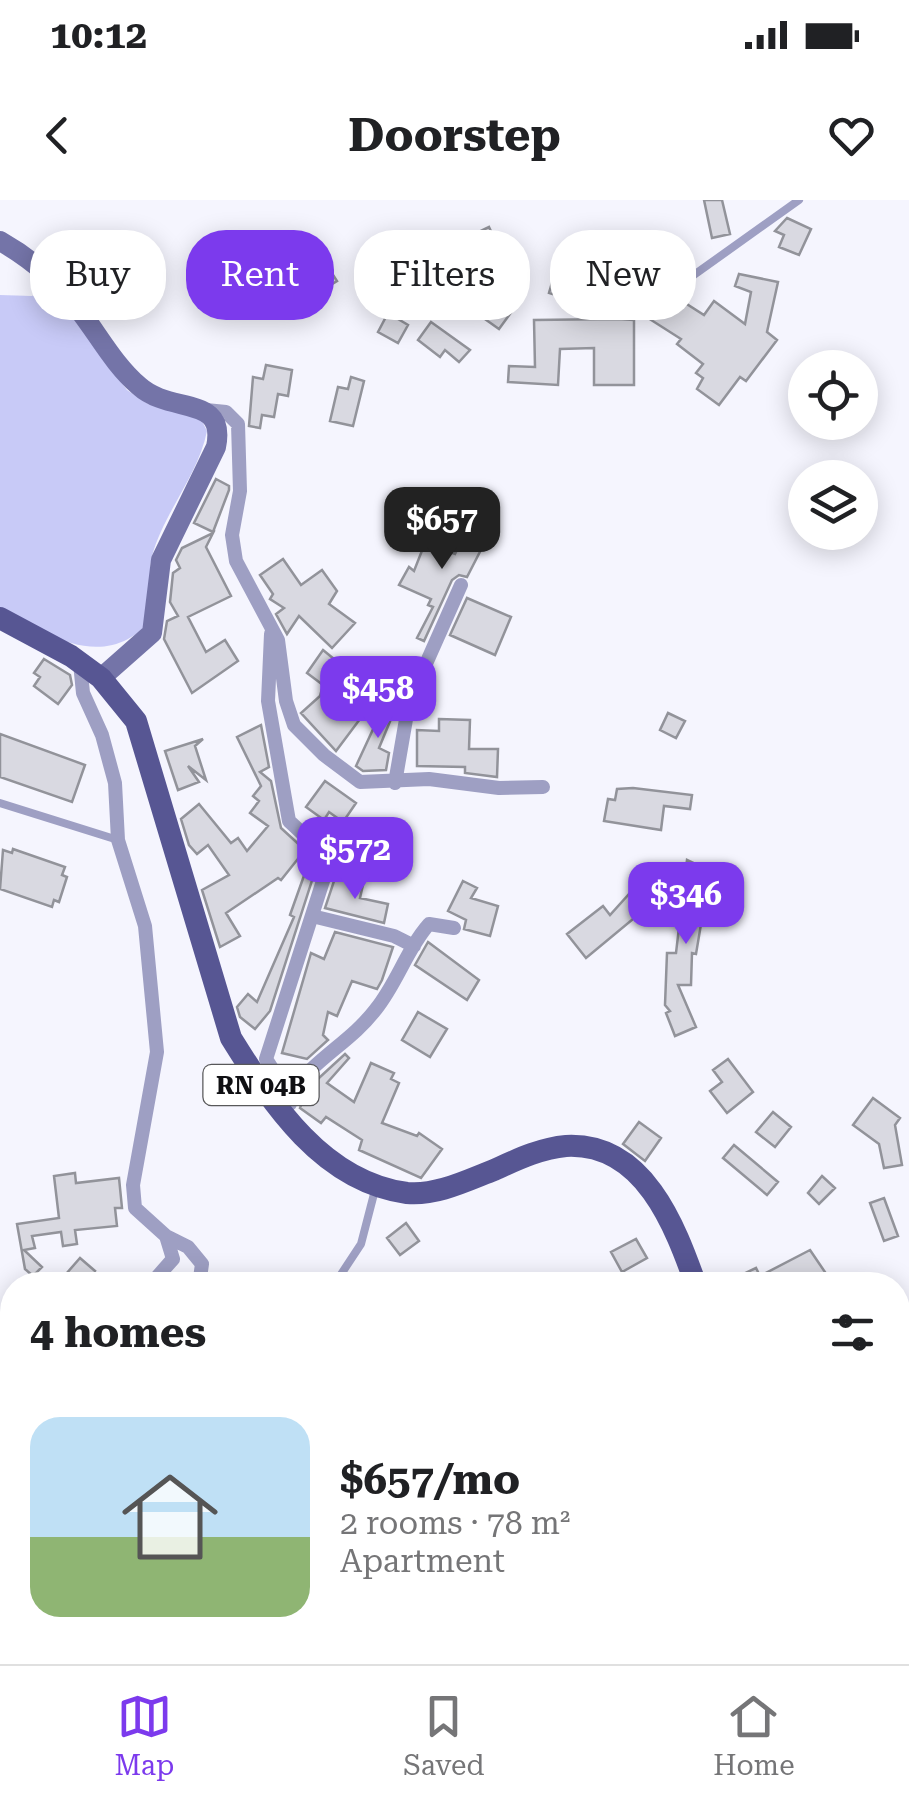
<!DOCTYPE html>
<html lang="en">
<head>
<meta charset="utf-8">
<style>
  body { margin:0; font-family:"Roboto Serif",serif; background:#f6f6f6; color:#202124; height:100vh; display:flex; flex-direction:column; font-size:38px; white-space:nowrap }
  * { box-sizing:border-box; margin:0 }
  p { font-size:32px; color:#757577 }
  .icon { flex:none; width:55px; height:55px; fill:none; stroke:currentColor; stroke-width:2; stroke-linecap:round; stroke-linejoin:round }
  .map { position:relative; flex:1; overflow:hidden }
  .panel { position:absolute; left:0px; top:1072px; width:910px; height:392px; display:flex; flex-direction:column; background:#fff; border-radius:40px 40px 0 0; box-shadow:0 5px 25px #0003 }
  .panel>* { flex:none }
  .banner { position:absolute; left:30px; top:30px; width:850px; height:90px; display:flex; gap:20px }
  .controls { position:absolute; left:788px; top:150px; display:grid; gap:20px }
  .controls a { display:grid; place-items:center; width:90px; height:90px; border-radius:50%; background:#fff; box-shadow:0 5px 25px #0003; font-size:50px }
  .price { position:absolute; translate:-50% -85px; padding:0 22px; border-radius:20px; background:#7c3aed; color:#fff; font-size:32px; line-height:65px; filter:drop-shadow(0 2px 5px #0008) }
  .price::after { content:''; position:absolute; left:50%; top:60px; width:30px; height:22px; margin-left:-15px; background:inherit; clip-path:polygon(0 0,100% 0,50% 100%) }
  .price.active { background:#222; color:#fff }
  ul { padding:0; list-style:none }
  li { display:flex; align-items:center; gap:30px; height:250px; padding:0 30px }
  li+li { border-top:2px solid #e0e0e0 }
  li span { display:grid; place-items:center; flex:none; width:280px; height:200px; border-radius:30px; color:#555 }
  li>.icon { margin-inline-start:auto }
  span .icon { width:120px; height:120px; fill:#fffc; stroke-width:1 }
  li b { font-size:42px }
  h2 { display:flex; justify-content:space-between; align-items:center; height:120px; padding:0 30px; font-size:42px }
  .pill { padding:0 35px; border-radius:40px; background:#fff; box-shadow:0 5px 25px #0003; font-size:35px; line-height:90px }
  .pill.active { background:#7c3aed; color:#fff }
  .status { display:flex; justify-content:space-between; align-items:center; height:70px; padding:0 50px; background:#fff; direction:ltr }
  .status svg { height:28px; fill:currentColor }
  header { display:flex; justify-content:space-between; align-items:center; height:130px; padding:0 30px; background:#fff; font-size:45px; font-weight:700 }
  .tab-bar { display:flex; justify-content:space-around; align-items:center; height:140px; border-top:2px solid #e0e0e0; background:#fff; font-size:28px; color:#757577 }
  .tab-bar a { display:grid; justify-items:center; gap:5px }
  .tab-bar .active { color:#7c3aed }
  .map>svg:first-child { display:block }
  .green { fill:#c8caf7 }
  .building { fill:#d9d9e1; stroke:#92939a; stroke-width:2.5 }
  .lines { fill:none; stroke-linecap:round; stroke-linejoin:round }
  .lane { stroke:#9e9fc3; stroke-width:8 }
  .street { stroke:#9e9fc3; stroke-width:14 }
  .secondary { stroke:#7474a8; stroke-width:20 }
  .primary { stroke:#575693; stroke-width:22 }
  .labels { text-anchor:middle; stroke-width:8; stroke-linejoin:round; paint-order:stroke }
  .shield { fill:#fff; stroke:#58585a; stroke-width:2.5 }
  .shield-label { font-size:25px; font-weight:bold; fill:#101013 }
</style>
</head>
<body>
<div class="status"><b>10:12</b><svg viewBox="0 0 49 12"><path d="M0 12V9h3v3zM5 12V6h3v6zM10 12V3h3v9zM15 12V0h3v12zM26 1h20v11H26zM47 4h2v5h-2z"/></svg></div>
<header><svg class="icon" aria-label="back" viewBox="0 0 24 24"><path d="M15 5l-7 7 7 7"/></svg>Doorstep<svg class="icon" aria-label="heart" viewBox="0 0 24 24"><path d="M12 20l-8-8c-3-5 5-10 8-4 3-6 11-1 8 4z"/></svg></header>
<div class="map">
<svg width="909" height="1464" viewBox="0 0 909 1464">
  <rect width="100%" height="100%" fill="#f5f5fe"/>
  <path class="green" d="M44,88L55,91L127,190L148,204L200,217L207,231C198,276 164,312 152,356C147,376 155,399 149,417C146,428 137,434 128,439C85,462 39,429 0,410V95L32,96Z"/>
  <path class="building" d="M704,0H722L730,34L712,38Z
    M787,18L811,29L799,55L779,47L784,35L775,31Z
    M489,27L504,59L480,69L466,38Z
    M321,56L337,81L319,92L304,67Z
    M558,62L601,75L591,106L549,93Z
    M739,74L778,82L767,132L777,140L746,181L740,177L719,205L697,189L703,178L696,173L703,164L677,144L681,139L637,111L645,100L652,104L671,94L704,115L714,101L745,124L751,92L735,86Z
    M479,81L515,107L499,129L475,112L481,104L469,96Z
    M388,113L408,125L398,143L378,132Z
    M618,119L634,120V185H594V148L560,149L558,185L508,182L509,166L535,167L534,120Z
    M431,122L470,150L459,162L445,150L440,157L418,140Z
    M266,165L292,170L288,196L278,194L274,217L262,215L260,228L249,226L253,177L263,179Z
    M351,177L364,181L353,226L330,221L338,187L348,189Z
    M216,279L229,286V290L213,332L194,323Z
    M468,328L487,338L467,377L459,375L452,380L424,441L417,438L433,407L428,405L431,399L399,385L409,367L414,371L425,343L455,354Z
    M213,333L206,347L231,396L188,417L206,452L225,440L238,461L192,493L164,439L167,421L178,416L170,402L173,373L180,368L176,360L182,348Z
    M283,359L301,385L322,370L337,391L329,404L355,423L332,448L299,416L287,434L276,414L284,408L270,399L273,394L260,375Z
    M467,398L511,417L495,455L450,435Z
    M323,450L378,495L336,551L301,513L320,496L323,485L307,473Z
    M44,459L70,475L72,485L58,504L34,486L40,477L34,473Z
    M403,459L413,467L400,489L381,478L391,463L397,467Z
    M388,497L398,502L379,548L389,553L386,570L363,571L356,566Z
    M668,513L685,521L676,538L660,530Z
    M439,519L470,520L469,549H498L497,577L465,573V567L417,566V530L439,531Z
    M261,525L269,567L260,572L271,581L281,628L305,650L281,680L278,678L226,713L240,736L220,747L202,690L229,675L208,645L197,654L189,645L181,619L199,604L231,643L238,638L247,651L268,626L250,613L259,601L253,596L261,586L237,537Z
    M0,534L85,565L72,602L0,577Z
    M203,539L195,546L206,580L188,566L199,582L178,590L165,551Z
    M325,581L356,603L343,622L329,612L324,620L306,607Z
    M633,588L692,595L690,609L664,606L661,630L604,621L608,599L615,600L617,589Z
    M13,649L65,667L62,675L67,677L59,702L54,700L52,707L0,689L3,650L12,653Z
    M311,656L318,662L270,811L255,829L240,817L237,807L248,794L257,802L294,717L290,715Z
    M687,660L710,671L696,754L692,753L691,785H678L696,827L675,836L666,813L670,811L665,805L667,753H676Z
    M335,678L363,685L360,698L388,704L384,723L325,708Z
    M463,681L477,688L471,698L498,706L490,736L464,729L466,720L448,711Z
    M638,684L656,700L586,758L567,734L603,706L610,715Z
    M335,732L393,747L382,780L377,789L352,781L337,816L328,812L323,835L328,840L307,859L282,853L311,753L324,759Z
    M428,742L479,780L467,800L415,765Z
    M418,812L447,829L430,857L402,840Z
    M345,854L349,858L327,883L354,902L371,863L394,873L391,879L399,883L382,923L417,936L419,933L442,949L421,978L359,950L362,940L326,917L321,923L300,908L307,889Z
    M728,859L753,892L727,913L710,891L722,882L713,870Z
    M873,898L900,918L895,925L902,965L884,968L879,944L853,925Z
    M773,912L791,927L775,947L756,932Z
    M639,922L661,938L645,961L623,944Z
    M734,945L778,982L767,995L723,958Z
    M75,973L76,983L119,978L122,1008H115L117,1026L75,1030L77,1044L63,1046L61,1032L32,1036L35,1048L24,1050L42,1067L33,1076L25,1069L17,1024L59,1018L54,976Z
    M822,976L835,988L819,1004L808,993Z
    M884,998L898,1036L884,1041L870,1003Z
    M406,1023L419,1041L400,1055L387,1038Z
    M636,1039L647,1058L622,1072L611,1052Z
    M810,1050L829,1078L818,1085H720L756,1068L760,1076Z
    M80,1058L95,1071L83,1085H73L66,1074Z
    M0,1153L12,1163V1198L0,1188Z"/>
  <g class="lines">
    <path class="lane" d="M612,78L647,93L684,82L799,0
      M0,603L118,640
      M334,1085L361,1044L375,990"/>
    <path class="street" d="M206,210L226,212L238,224L240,291L232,335L236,361L278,440L286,501L294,525L324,555L360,582L429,579L499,588L543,587
      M271,434L268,501L289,621L330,659L266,859L289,895
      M80,463L83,493L102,535L115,583L118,640L145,726L157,852L133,985L135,1008L166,1036L173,1059L150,1085
      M395,583L409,502L461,385
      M312,716L394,736L414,746
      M290,904L289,895C316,857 350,843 376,809C397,783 407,749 429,724L454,728
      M166,1036L188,1047L202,1064L199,1085
      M0,1275L12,1249
      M80,1464V1452"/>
    <path class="secondary" d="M0,41C30,58 55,79 76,106C97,132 113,164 139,186C171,215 227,194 216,247L161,360L152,433L101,478"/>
    <path class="primary" d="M0,418L71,456L101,478L136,521L231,838C272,904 323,982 407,993C436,996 468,980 494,970C516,960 541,948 566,946C644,942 675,1026 696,1085
      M898,1343L909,1352"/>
  </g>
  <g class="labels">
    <rect class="shield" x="203.5" y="865" width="115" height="40" rx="8"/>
    <g class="shield-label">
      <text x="261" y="894">RN 04B</text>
    </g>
  </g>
</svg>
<div class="controls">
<a><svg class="icon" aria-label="locate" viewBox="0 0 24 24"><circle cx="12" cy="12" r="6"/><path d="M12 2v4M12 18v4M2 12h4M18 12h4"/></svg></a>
<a><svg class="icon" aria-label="layers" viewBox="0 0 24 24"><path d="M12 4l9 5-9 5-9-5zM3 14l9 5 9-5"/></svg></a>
</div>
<b class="price active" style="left:442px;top:372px">$657</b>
<b class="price" style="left:378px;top:541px">$458</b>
<b class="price" style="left:355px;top:702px">$572</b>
<b class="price" style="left:686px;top:747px">$346</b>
<div class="banner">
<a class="pill">Buy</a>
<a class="pill active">Rent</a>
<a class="pill">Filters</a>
<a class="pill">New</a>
</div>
<section class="panel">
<h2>4 homes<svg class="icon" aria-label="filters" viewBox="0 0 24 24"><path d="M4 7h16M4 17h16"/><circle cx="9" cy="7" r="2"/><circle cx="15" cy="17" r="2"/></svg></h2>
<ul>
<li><span style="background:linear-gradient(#bfe0f5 60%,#8fb573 0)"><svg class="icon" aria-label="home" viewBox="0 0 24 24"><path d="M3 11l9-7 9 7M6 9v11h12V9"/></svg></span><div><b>$657/mo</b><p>2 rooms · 78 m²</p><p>Apartment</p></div></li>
</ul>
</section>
</div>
<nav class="tab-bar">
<a class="active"><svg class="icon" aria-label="map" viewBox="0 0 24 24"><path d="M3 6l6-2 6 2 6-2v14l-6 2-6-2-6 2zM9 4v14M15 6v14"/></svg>Map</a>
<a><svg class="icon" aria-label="saved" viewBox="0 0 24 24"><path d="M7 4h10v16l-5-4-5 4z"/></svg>Saved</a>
<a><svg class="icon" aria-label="home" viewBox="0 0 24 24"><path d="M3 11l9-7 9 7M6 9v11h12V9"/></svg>Home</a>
</nav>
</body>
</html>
